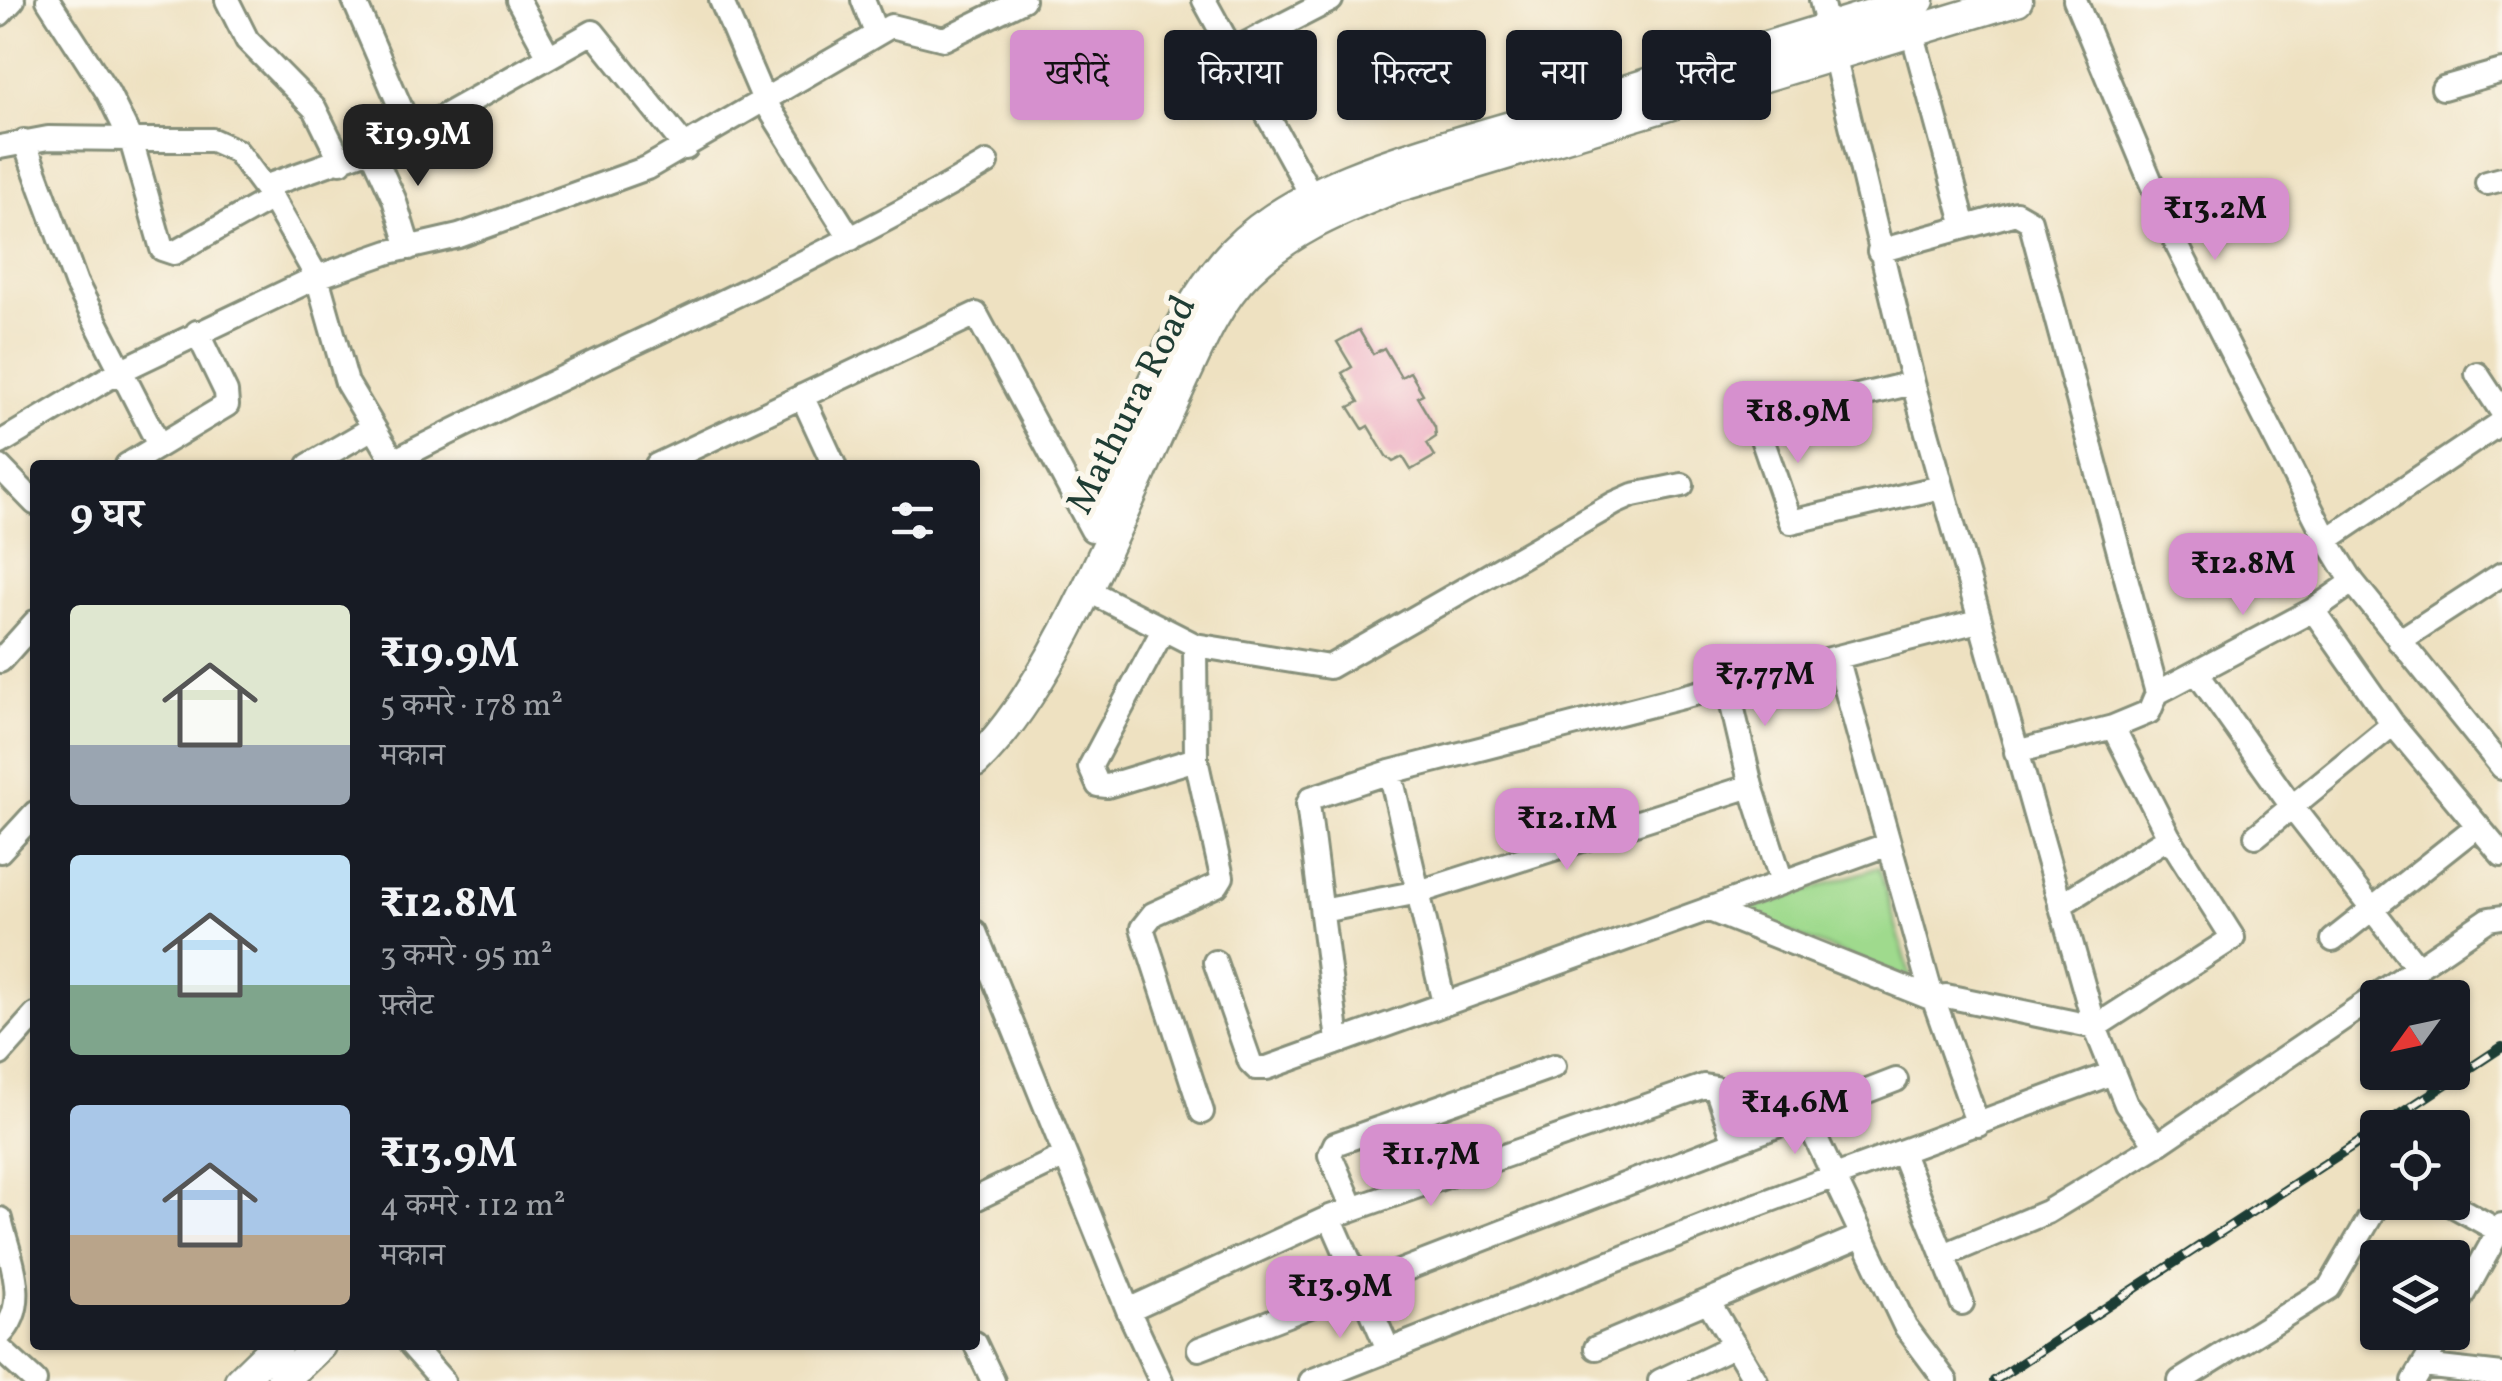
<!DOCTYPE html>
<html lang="hi">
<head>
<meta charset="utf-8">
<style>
  body { margin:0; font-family:Vollkorn,"Noto Serif Devanagari",serif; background:#20242c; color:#f1f3f6; height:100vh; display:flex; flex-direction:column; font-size:38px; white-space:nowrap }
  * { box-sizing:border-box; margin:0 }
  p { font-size:32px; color:#9ea1a6 }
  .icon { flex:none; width:55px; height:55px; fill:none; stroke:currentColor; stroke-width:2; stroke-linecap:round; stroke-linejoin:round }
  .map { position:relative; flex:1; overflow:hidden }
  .sheet { position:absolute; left:30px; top:460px; width:950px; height:890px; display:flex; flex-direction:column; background:#171b24; border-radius:10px; box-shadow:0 2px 8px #0004 }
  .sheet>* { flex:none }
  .banner { position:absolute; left:1010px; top:30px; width:950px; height:90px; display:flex; gap:20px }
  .needle { width:65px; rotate:237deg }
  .fabs { position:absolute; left:2360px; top:980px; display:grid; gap:20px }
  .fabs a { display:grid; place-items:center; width:110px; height:110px; border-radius:10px; background:#171b24; box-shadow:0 2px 8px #0004; font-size:50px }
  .price { position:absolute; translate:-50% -85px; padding:0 22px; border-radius:20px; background:#d690ce; color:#111; font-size:32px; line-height:65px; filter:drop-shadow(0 2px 5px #0008) }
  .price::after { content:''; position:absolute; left:50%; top:60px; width:30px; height:22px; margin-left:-15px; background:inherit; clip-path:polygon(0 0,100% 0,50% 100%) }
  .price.active { background:#222; color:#fff }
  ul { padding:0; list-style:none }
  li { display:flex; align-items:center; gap:30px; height:250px; padding:0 40px }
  li span { display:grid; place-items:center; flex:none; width:280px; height:200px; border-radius:10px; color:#555 }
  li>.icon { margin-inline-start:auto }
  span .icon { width:120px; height:120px; fill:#fffc; stroke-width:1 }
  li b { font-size:42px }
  h2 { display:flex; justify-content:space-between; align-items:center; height:120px; padding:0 40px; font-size:42px }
  .pill { padding:0 35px; border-radius:10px; background:#171b24; box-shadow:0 2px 8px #0004; font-size:35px; line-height:90px }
  .pill.active { background:#d690ce; color:#111 }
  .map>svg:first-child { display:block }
  .green { fill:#9fda8d; stroke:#5f8c60; stroke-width:2.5 }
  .building { fill:#eca7bf }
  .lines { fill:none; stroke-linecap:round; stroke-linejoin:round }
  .minor-casing { stroke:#868f7a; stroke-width:28 }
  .secondary-casing { stroke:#868f7a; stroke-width:35 }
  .minor { stroke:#fff; stroke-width:22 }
  .secondary { stroke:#fff; stroke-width:30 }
  .rail-casing { stroke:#1f3d34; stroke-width:10 }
  .rail { stroke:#fbf7ec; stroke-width:6; stroke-dasharray:19; stroke-linecap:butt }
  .labels { text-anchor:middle; stroke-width:10; stroke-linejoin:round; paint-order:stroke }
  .street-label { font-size:38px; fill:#1f3d34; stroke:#fbf7ec }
</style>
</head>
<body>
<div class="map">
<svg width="2502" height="1381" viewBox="0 0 2502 1381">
  <rect width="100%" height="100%" fill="#fbf7ec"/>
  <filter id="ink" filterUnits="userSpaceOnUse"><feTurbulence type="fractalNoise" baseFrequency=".01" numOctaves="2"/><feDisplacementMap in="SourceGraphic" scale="20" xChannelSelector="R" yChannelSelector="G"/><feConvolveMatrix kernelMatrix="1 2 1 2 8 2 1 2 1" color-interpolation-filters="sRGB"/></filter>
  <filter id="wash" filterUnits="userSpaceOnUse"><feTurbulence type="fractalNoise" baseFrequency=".0048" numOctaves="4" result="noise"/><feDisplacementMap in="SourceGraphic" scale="40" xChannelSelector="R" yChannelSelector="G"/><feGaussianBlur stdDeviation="2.25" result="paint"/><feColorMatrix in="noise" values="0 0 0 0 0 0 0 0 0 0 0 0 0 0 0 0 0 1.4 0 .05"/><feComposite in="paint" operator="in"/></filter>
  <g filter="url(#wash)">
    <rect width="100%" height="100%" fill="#eee1c1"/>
    <path class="green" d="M1879,867L1912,981L1746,916V910Z"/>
    <g id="blocks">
      <path class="building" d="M1359,330L1373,354L1384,348L1401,377L1410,372L1423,394L1417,397L1435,427L1436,437L1427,443L1435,456L1411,470L1403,457L1393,462L1386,456L1368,426L1363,429L1349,407L1359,402L1342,373L1352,367L1337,342Z"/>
    </g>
  </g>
  <g filter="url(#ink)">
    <use href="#blocks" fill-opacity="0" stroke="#868f7a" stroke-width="2.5"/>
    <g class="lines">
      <defs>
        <path id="minor" d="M48,0L108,93L131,140L162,249L174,253L272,198
          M227,0L247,40L315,109L341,162
          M354,0L412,134
          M518,0L548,55
          M721,0L764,100L851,239
          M863,0L876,33
          M1204,0L1319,209
          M1821,0L1913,383L2095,1027L2126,1104L2157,1145
          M2075,0L2178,247L2327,540L2353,582L2313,610L2157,693
          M0,14L13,0
          M1913,35L1965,227
          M1230,52L1331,0
          M2443,88L2502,71
          M24,141L76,283L159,445
          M0,147L48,138L212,140L237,151L272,198L317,277L347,383L396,465
          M372,151L394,199L409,248
          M2487,183L2502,179
          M264,187L412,134L593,32L686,148
          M1879,251L2016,213L2030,221L2157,693L2149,712L2113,727L2016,752
          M2477,374L2502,412
          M1913,383L1773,416L1764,424L1761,436L1791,522L1941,487
          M802,396L834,465
          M0,443L120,371L317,277L389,252L459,236L647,168L891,26L944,39L1023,0
          M394,461C590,359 796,276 987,163
          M127,465L227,405L226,392L197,332
          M309,465L371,429
          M657,465L976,314L1092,530
          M0,467L35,503
          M2327,540L2502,422
          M2353,582L2502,767
          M1085,589L1195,645L1329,667L1615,503L1633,495L1682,485
          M2313,610L2393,724L2502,855
          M1163,630L1090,767L1098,785L1107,786L1196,759
          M2399,641L2502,574
          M1195,645L1196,759L1222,877L1217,885L1153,914L1142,928L1202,1112
          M1837,657L1929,986L1978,1125
          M0,661L35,622
          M2197,673L2293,808L2418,968
          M1727,684L1751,786
          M1390,772L1444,1003
          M2256,836L2393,724
          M0,851L35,813
          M2060,905L2169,837
          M1707,909L1933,999L1946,996L2095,1027L2233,938L2169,837L2113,727
          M1322,911L1419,892L1751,786L1782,882
          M975,932L1128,1310L1161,1381
          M2333,940L2477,826
          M1215,962L1250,1062L1256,1068H1267L1889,844
          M1338,1041L1308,804L1311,798L1390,772L1978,621
          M0,1054L35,1015
          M1805,1115L1905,1326L1946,1381
          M1902,1153L1962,1303
          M975,1199L1065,1156
          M2447,1202L2499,1231
          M1353,1208L1330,1155L1335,1144L1554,1066
          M1330,1217L1388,1349
          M0,1219C9,1257 32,1304 0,1335
          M1944,1255L2047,1212L2157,1145L2489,919L2502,917
          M1708,1301L1756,1381
          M1128,1310L1330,1217L1704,1086L1716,1088L1734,1140
          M2452,1316L2502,1225
          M975,1343L993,1381
          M411,1345L443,1381
          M1596,1348L1859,1237
          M0,1349L35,1381
          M1199,1349L1896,1080
          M2423,1366L2502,1375
          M1311,1381L1749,1208L2113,1073
          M1660,1381L1735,1345
          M2180,1381L2329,1288L2379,1202
          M2414,1381L2443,1332"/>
        <path id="secondary" d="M1096,519C1128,440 1175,312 1234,251C1305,178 1441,149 1537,119C1664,78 1792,39 1919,0
          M975,762C1057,684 1126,500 1176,395C1196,353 1214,305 1248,271C1290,229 1340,210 1393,188L2017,0
          M240,1381L277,1345
          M282,1381L320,1345"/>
      </defs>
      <use href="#minor" class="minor-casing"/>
      <use href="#secondary" class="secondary-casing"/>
      <use href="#minor" class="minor"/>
      <use href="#secondary" class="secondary"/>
      <defs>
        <path id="rail" d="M2379,1128L2502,1047
          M1994,1381L2378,1129"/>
      </defs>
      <use href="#rail" class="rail-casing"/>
      <use href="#rail" class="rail"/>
    </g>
  </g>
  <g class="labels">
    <g class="street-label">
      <text transform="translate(1130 404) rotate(-63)" y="13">Mathura Road</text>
    </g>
  </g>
</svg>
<div class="fabs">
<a><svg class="needle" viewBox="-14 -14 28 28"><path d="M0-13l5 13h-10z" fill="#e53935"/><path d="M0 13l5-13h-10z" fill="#9ea1a6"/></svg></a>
<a><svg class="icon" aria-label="locate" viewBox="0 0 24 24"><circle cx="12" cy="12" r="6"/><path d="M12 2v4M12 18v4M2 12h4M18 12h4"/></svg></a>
<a><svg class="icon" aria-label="layers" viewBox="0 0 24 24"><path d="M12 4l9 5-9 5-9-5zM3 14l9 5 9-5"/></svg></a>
</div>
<b class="price active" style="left:418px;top:189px">₹19.9M</b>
<b class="price" style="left:2215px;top:263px">₹13.2M</b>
<b class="price" style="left:1798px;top:466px">₹18.9M</b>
<b class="price" style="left:2243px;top:618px">₹12.8M</b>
<b class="price" style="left:1765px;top:729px">₹7.77M</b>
<b class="price" style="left:1567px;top:873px">₹12.1M</b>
<b class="price" style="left:1795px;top:1157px">₹14.6M</b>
<b class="price" style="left:1431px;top:1209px">₹11.7M</b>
<b class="price" style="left:1340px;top:1341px">₹13.9M</b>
<div class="banner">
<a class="pill active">खरीदें</a>
<a class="pill">किराया</a>
<a class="pill">फ़िल्टर</a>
<a class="pill">नया</a>
<a class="pill">फ़्लैट</a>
</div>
<section class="sheet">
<h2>9 घर<svg class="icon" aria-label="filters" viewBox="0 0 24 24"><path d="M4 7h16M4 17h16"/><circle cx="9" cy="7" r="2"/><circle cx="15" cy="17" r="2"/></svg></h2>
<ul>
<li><span style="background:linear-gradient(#dfe7d0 70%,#9aa5b1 0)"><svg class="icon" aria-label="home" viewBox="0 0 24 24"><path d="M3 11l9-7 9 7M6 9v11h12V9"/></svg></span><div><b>₹19.9M</b><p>5 कमरे · 178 m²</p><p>मकान</p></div></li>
<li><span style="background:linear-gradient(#bfe0f5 65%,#7fa58c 0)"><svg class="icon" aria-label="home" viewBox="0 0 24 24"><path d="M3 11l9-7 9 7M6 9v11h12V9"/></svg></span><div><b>₹12.8M</b><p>3 कमरे · 95 m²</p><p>फ़्लैट</p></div></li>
<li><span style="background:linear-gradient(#a9c7e8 65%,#b9a48a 0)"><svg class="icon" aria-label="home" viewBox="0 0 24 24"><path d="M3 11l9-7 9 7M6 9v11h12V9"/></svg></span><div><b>₹13.9M</b><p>4 कमरे · 112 m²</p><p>मकान</p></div></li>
</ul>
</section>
</div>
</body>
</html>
